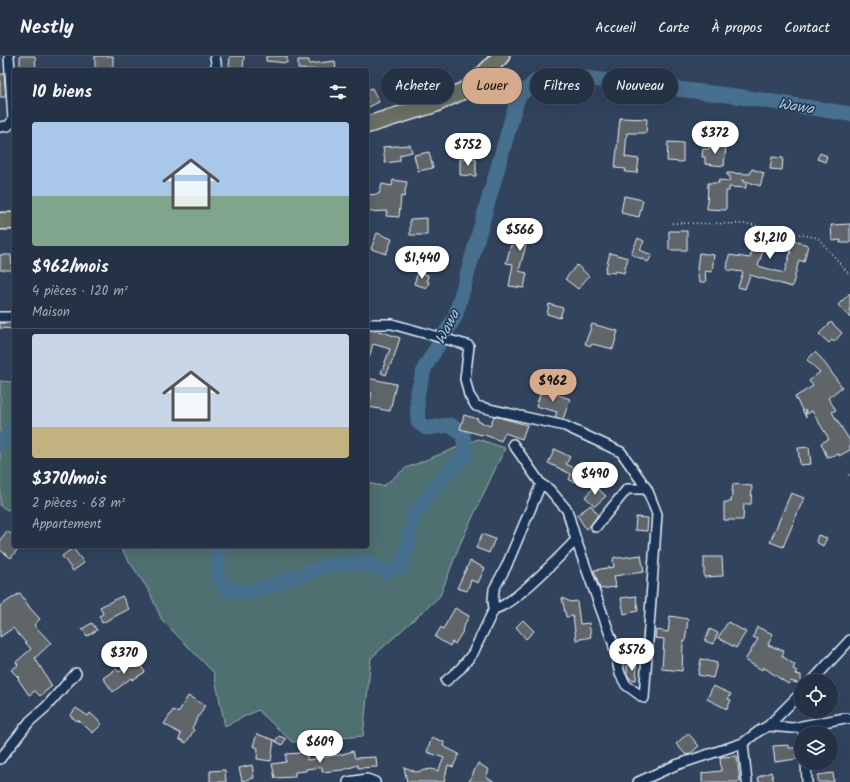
<!DOCTYPE html>
<html lang="fr">
<head>
<meta charset="utf-8">
<style>
  body { margin:0; font-family:Kalam,sans-serif; background:#2d3a4d; color:#f1f3f6; height:100vh; display:flex; flex-direction:column; font-size:15px; white-space:nowrap }
  * { box-sizing:border-box; margin:0 }
  p { font-size:13px; color:#a3aab3 }
  .icon { flex:none; width:22px; height:22px; fill:none; stroke:currentColor; stroke-width:2; stroke-linecap:round; stroke-linejoin:round }
  .map { position:relative; flex:1; overflow:hidden }
  .side { position:absolute; left:12px; top:12px; width:357px; height:480px; display:flex; flex-direction:column; background:#253246; border-radius:4px; box-shadow:0 4px 16px #0002,0 0 0 1px #424d5f }
  .side>* { flex:none }
  .guide { position:absolute; left:381px; top:12px; width:380px; height:36px; display:flex; gap:8px }
  .tools { position:absolute; left:794px; top:618px; display:grid; gap:8px }
  .tools a { display:grid; place-items:center; width:44px; height:44px; border-radius:50%; background:#253246; box-shadow:0 4px 16px #0002,0 0 0 1px #424d5f; font-size:20px }
  .price { position:absolute; translate:-50% -34px; padding:0 9px; border-radius:14px; background:#fff; color:#222; font-size:13px; line-height:26px; filter:drop-shadow(0 1px 2px #0008) }
  .price::after { content:''; position:absolute; left:50%; top:24px; width:12px; height:9px; margin-left:-6px; background:inherit; clip-path:polygon(0 0,100% 0,50% 100%) }
  .price.selected { background:#d6ab8b; color:#111 }
  ul { padding:0; list-style:none }
  li { display:grid; align-content:center; gap:8px; height:212px; padding:0 20px }
  li+li { border-top:1px solid #424d5f }
  li span { display:grid; place-items:center; height:124px; border-radius:4px; color:#555 }
  li>.icon { margin-inline-start:auto }
  span .icon { width:72px; height:72px; fill:#fffc; stroke-width:1 }
  li b { font-size:17px }
  h2 { display:flex; justify-content:space-between; align-items:center; height:48px; padding:0 20px; font-size:17px }
  .pill { padding:0 14px; border-radius:18px; background:#253246; box-shadow:0 4px 16px #0002,0 0 0 1px #424d5f; font-size:14px; line-height:36px }
  .pill.selected { background:#d6ab8b; color:#111 }
  header { display:flex; align-items:center; gap:24px; box-sizing:border-box; height:56px; padding:0 20px; background:#253246; border-bottom:1px solid #424d5f }
  header strong { font-size:19px }
  nav { display:flex; gap:22px; margin-inline-start:auto; font-size:14px }
  .map>svg:first-child { display:block }
  .green { fill:#4f6f6f; stroke:#9cb0b4 }
  .lines { fill:none; stroke-linecap:round; stroke-linejoin:round }
  .river { stroke:#466f8e; stroke-width:15 }
  .building { fill:#60656b; stroke:#e8f1f8; fill-rule:evenodd }
  .street-casing { stroke:#e8f1f8; stroke-width:12 }
  .highway-casing { stroke:#e8f1f8; stroke-width:19 }
  .path { stroke:#e8f1f8; stroke-width:1.5; stroke-dasharray:1 3; stroke-linecap:butt }
  .street { stroke:#1d3557; stroke-width:9 }
  .highway { stroke:#6b7065; stroke-width:16 }
  .labels { text-anchor:middle; stroke-width:3; stroke-linejoin:round; paint-order:stroke }
  .water-label { font-size:15px; font-style:italic; fill:#afc4d3; stroke:#1d3557 }
</style>
</head>
<body>
<header>
<strong>Nestly</strong>
<nav><a>Accueil</a><a>Carte</a><a>À propos</a><a>Contact</a></nav>
</header>
<div class="map">
<svg width="850" height="726" viewBox="0 0 850 726">
  <rect width="100%" height="100%" fill="#31435d"/>
  <filter id="ink" filterUnits="userSpaceOnUse"><feTurbulence type="fractalNoise" baseFrequency=".025" numOctaves="2"/><feDisplacementMap in="SourceGraphic" scale="8" xChannelSelector="R" yChannelSelector="G"/><feConvolveMatrix kernelMatrix="1 2 1 2 8 2 1 2 1" color-interpolation-filters="sRGB"/></filter>
  <g filter="url(#ink)">
    <path class="green" d="M0,325L14,326V457L0,450Z
      M478,383L505,392L460,488L440,540L371,602L363,680L292,686L258,654L225,670L214,617L162,564L149,535L119,490H367V427L383,430L406,412Z"/>
    <g class="lines">
      <path class="river" d="M0,388L14,374
        M219,490L217,517L227,534L252,536L329,509L366,506L384,516L401,511L407,490L414,458L437,428L466,398L463,379L451,369L426,372L418,366L417,338L425,311L455,261L518,41L537,24L559,19L736,40L850,58"/>
    </g>
    <path class="building" d="M20,0H35L36,14H20Z
      M95,0H113V14H95Z
      M230,0H244L243,14H232L233,11H229Z
      M266,0H287V7L266,5Z
      M298,4H309V8L335,5L336,14L298,13Z
      M0,18H4L6,41H0Z
      M372,32L379,46L367,52V34Z
      M620,62L647,63L646,77H627L625,101L639,103L637,117L625,116L626,113L615,112Z
      M668,86L683,87V106L667,105Z
      M709,88L726,90L724,110L705,108V101H702L703,93H709Z
      M410,89L412,96L400,99V105L385,107L383,91Z
      M429,96L433,112L418,115L414,99Z
      M820,97L827,100L825,106L817,103Z
      M772,101L783,102L782,114L770,113Z
      M476,102V120L460,119V103Z
      M752,113L764,117L760,130L743,124V126L746,127V132L729,131V135H726V154L707,153L708,127H719L718,124L729,125L730,120L727,119V117L750,118Z
      M393,124L407,126L404,141L401,140L399,161L386,160L387,155L367,156V139L379,138L382,128L392,130Z
      M624,140L643,144L639,161L621,157Z
      M427,162V179H410V163Z
      M521,163L538,168L533,183L528,181L519,215L527,217L524,232L509,230L513,208L506,207L511,189L513,190Z
      M850,168V187H840L841,184L832,185L831,169Z
      M757,174L808,189L804,206L799,204L792,231L750,219L745,233L738,231L743,216L727,214L729,199L750,202ZM765,188L791,195L784,217L758,210Z
      M669,175H687V194H669Z
      M377,177L392,183L386,198L371,193Z
      M638,182L644,185L640,194L652,199L648,206L631,198Z
      M610,197L628,202L624,217L616,215L615,217L605,216Z
      M699,197L714,199L712,216L705,215L706,226H699L697,212Z
      M0,199H11L12,214H0Z
      M577,209L589,220L578,233L565,223Z
      M418,216L428,219L427,225L429,226L427,232L414,228Z
      M850,237V262L838,249Z
      M549,248L563,252L560,262L547,258Z
      M831,266L842,277L834,286L832,284L829,287L819,278Z
      M0,267H14V273L0,272Z
      M592,268L618,275L613,293L592,288L591,290L585,288Z
      M367,274L383,276L400,282L394,301L386,319L381,317L390,293L373,288L369,302H367Z
      M815,296L821,302L842,331L828,342L836,354L832,356L850,385V394L839,400V398L827,401L821,387L829,383L812,355L807,358L805,354L806,361L795,341L813,330L809,325L820,316L807,304Z
      M367,322L396,328L390,355L369,351L372,337L367,336Z
      M542,333L570,343L563,363L555,361L557,356L536,350Z
      M464,359L478,363V365L490,370L494,360L527,369L522,383L505,377L501,385L482,378V379L460,373Z
      M809,391L811,408L800,409L798,392Z
      M555,393L570,401L566,408L580,415L575,426L569,424L571,418L548,407Z
      M733,428L752,430L751,448H744L743,464H724V446H731Z
      M595,430L606,440L595,450L585,441Z
      M791,437L804,442L783,491L770,486Z
      M591,449L598,459L590,470L586,473L577,459Z
      M636,461L648,462L647,475L635,474Z
      M7,475L14,480V490H20L11,502L0,494V484Z
      M482,478L495,483L489,497L476,492Z
      M818,479L827,482L823,490L816,486Z
      M73,492L84,507L73,515L62,500Z
      M641,499L644,516L614,520L616,531L600,533L594,514L614,511L613,505L614,501L618,502Z
      M704,501H722L723,520L704,521Z
      M470,505L485,512L478,527L471,524L467,535L457,532Z
      M20,537L30,552L40,563L34,569L51,587L35,602L52,630L40,640L35,635L29,639L18,623L19,622L11,614L18,609L16,606L31,593L13,572L0,581V550Z
      M122,540L129,553L102,567L99,560L103,558L100,551Z
      M636,540L638,555L624,558L621,542Z
      M562,542L571,546L577,545L580,568L589,567L591,581L576,584L573,560L566,561Z
      M455,552L469,560L462,574L463,575L455,588L452,586L450,590L435,581L441,571L443,573Z
      M670,560L688,563L685,586H683L682,615L662,613L664,583L655,582L656,574L668,576Z
      M523,564L534,575L526,583L516,571Z
      M728,566L746,576L736,592L718,582Z
      M92,567L97,574L87,580L82,573Z
      M757,571L773,578L768,589L784,595L782,600L795,609L793,613L797,615L795,618L801,619V628L790,625L788,628L763,611L762,614L745,604L758,583L753,581Z
      M710,573L718,577L713,588L705,585Z
      M135,602L145,616L132,624L131,622L113,636L103,622L116,613L119,616L130,608L129,606Z
      M701,603L717,607L713,622L698,619Z
      M627,609L637,610L636,624L630,623L627,618Z
      M713,630L731,638L728,643L731,644L727,653L707,643Z
      M188,640L205,649L192,672L194,674L186,687L179,683L181,678L164,668L173,654L178,657Z
      M76,652L88,660L90,657L102,668L93,677L78,664L77,665L70,660Z
      M688,677L699,690L690,698L686,699L676,688Z
      M257,678L274,684L271,705L257,703L258,692L253,690Z
      M279,680L286,683L282,689L275,685Z
      M432,681L444,686L443,690L459,698L453,711L448,709L444,726H407L404,711L416,716L431,713L438,715L444,702L427,696Z
      M789,689V692H795L797,703L775,706L773,690Z
      M307,694V704L339,699L353,695L355,702L376,701L377,711L358,712V709L343,714L322,716V711L306,713V715L295,716V721L275,722L272,708L286,706V698L300,697V695Z
      M737,700L740,726H702V717L721,715L720,701Z
      M478,707L489,714L486,721L495,726H469Z
      M252,709L254,722L242,725L239,712Z
      M225,714L226,726H210V715Z
      M771,716L774,726H759L758,721Z
      M833,717L834,726H818V719Z"/>
    <g class="lines">
      <defs>
        <path id="street" d="M215,0L217,14
          M0,71L8,70L13,64L9,0
          M0,261H14
          M367,268H392L467,289L469,290L465,323L469,339L476,350L565,370L621,396L647,433
          M513,388L541,428L549,433L567,454L576,484L613,587L620,618L626,629L644,642L657,458L647,433H627L596,471
          M494,553C514,549 560,500 576,484
          M446,625L461,612L473,597L494,553L493,544L494,533L506,511L541,428
          M812,625L850,584
          M768,670L793,672L802,670
          M803,677L802,670L845,662L850,663
          M743,687L747,726
          M0,703L30,665L46,651L76,617
          M806,707L807,726
          M348,726L367,723L375,726
          M638,726L676,709L743,687L759,675L768,670L801,637"/>
        <path id="highway" d="M367,69L435,48L471,31L501,0
          M0,165H14"/>
      </defs>
      <use href="#street" class="street-casing"/>
      <use href="#highway" class="highway-casing"/>
      <path class="path" d="M672,167L749,168L818,182L850,219
        M848,419H850"/>
      <use href="#street" class="street"/>
      <use href="#highway" class="highway"/>
    </g>
  </g>
  <g class="labels">
    <g class="water-label">
      <text transform="translate(796 50) rotate(9)" y="5">Wawa</text>
      <text transform="translate(447 271) rotate(-63)" y="5">Wawa</text>
    </g>
  </g>
</svg>
<div class="tools">
<a><svg class="icon" aria-label="locate" viewBox="0 0 24 24"><circle cx="12" cy="12" r="6"/><path d="M12 2v4M12 18v4M2 12h4M18 12h4"/></svg></a>
<a><svg class="icon" aria-label="layers" viewBox="0 0 24 24"><path d="M12 4l9 5-9 5-9-5zM3 14l9 5 9-5"/></svg></a>
</div>
<b class="price" style="left:715px;top:99px">$372</b>
<b class="price" style="left:468px;top:111px">$752</b>
<b class="price" style="left:520px;top:196px">$566</b>
<b class="price" style="left:770px;top:204px">$1,210</b>
<b class="price" style="left:422px;top:224px">$1,440</b>
<b class="price selected" style="left:553px;top:347px">$962</b>
<b class="price" style="left:595px;top:440px">$490</b>
<b class="price" style="left:632px;top:616px">$576</b>
<b class="price" style="left:124px;top:619px">$370</b>
<b class="price" style="left:320px;top:708px">$609</b>
<div class="guide">
<a class="pill">Acheter</a>
<a class="pill selected">Louer</a>
<a class="pill">Filtres</a>
<a class="pill">Nouveau</a>
</div>
<section class="side">
<h2>10 biens<svg class="icon" aria-label="filters" viewBox="0 0 24 24"><path d="M4 7h16M4 17h16"/><circle cx="9" cy="7" r="2"/><circle cx="15" cy="17" r="2"/></svg></h2>
<ul>
<li><span style="background:linear-gradient(#a9c7e8 60%,#7fa58c 0)"><svg class="icon" aria-label="home" viewBox="0 0 24 24"><path d="M3 11l9-7 9 7M6 9v11h12V9"/></svg></span><div><b>$962/mois</b><p>4 pièces · 120 m²</p><p>Maison</p></div></li>
<li><span style="background:linear-gradient(#c9d6e8 75%,#c2b280 0)"><svg class="icon" aria-label="home" viewBox="0 0 24 24"><path d="M3 11l9-7 9 7M6 9v11h12V9"/></svg></span><div><b>$370/mois</b><p>2 pièces · 68 m²</p><p>Appartement</p></div></li>
</ul>
</section>
</div>
</body>
</html>
